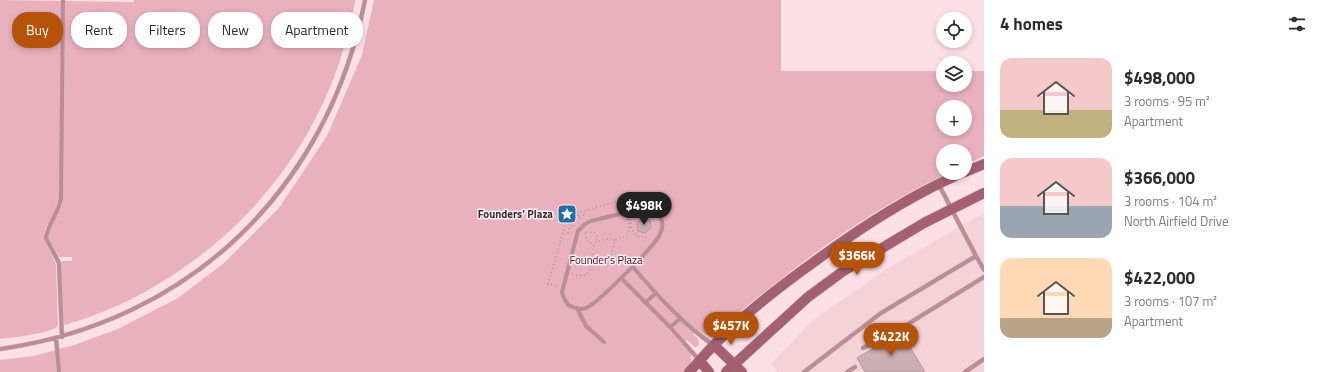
<!DOCTYPE html>
<html lang="en">
<head>
<meta charset="utf-8">
<style>
  body { margin:0; font-family:"Titillium Web",sans-serif; background:#f2f2f3; color:#2b2b33; height:100vh; display:flex; flex-direction:column; font-size:15px; white-space:nowrap }
  * { box-sizing:border-box; margin:0 }
  p { font-size:13px; color:#7c7c81 }
  .icon { flex:none; width:22px; height:22px; fill:none; stroke:currentColor; stroke-width:2; stroke-linecap:round; stroke-linejoin:round }
  .map { position:relative; flex:1; overflow:hidden }
  .side { display:flex; flex-direction:column; background:#fff; width:340px }
  .side>* { flex:none }
  .top-card { position:absolute; left:12px; top:12px; width:380px; height:36px; display:flex; gap:8px }
  .buttons { position:absolute; left:936px; top:12px; display:grid; gap:8px }
  .buttons a { display:grid; place-items:center; width:36px; height:36px; border-radius:50%; background:#fff; box-shadow:0 2px 6px #0003; font-size:20px }
  .price { position:absolute; translate:-50% -34px; padding:0 9px; border-radius:14px; background:#b45309; color:#fff; font-size:13px; line-height:26px; filter:drop-shadow(0 1px 2px #0008) }
  .price::after { content:''; position:absolute; left:50%; top:24px; width:12px; height:9px; margin-left:-6px; background:inherit; clip-path:polygon(0 0,100% 0,50% 100%) }
  .price.selected { background:#222; color:#fff }
  ul { padding:0; list-style:none }
  li { display:flex; align-items:center; gap:12px; height:100px; padding:0 16px }
  li span { display:grid; place-items:center; flex:none; width:112px; height:80px; border-radius:12px; color:#555 }
  li>.icon { margin-inline-start:auto }
  span .icon { width:48px; height:48px; fill:#fffc; stroke-width:1 }
  li b { font-size:17px }
  h2 { display:flex; justify-content:space-between; align-items:center; height:48px; padding:0 16px; font-size:17px }
  .tag { padding:0 14px; border-radius:16px; background:#fff; box-shadow:0 2px 6px #0003; font-size:14px; line-height:36px }
  .tag.selected { background:#b45309; color:#fff }
  main { display:flex; flex:1; min-height:0 }
  .map>svg:first-child { display:block }
  .built { fill:#f5d1d8 }
  .green { fill:#e8b1bd; fill-rule:evenodd }
  .building { fill:#caafb4; stroke:#b3999e }
  .lines { fill:none; stroke-linecap:round; stroke-linejoin:round }
  .lane-casing { stroke:#d6bcc1; stroke-width:5 }
  .secondary-casing { stroke:#d6bcc1; stroke-width:11 }
  .path { stroke:#a99498; stroke-width:1.5; stroke-dasharray:1 3; stroke-linecap:butt }
  .lane { stroke:#bc8d97; stroke-width:4 }
  .secondary { stroke:#a36070; stroke-width:10 }
  .labels { text-anchor:middle; stroke-width:3; stroke-linejoin:round; paint-order:stroke }
  .poi-label { font-size:11px; font-weight:bold; fill:#382d2f; stroke:#fef2f5; text-anchor:end }
  .park-label { font-size:11px; fill:#500a24; stroke:#fef2f5 }
</style>
</head>
<body>
<main>
<div class="map">
<svg width="984" height="372" viewBox="0 0 984 372">
  <rect width="100%" height="100%" fill="#fde0e6"/>
  <path class="built" d="M984,214V372H778L771,364L812,321L882,272L976,217Z"/>
  <path class="green" d="M0,0L134,2V0H355C353,16 348,32 344,47C306,180 197,286 65,325L63,318L61,264L62,261H72V257H59L48,237C49,223 62,214 63,198L65,4H61L59,198L53,215L45,229L44,237L56,265L58,326C52,333 11,338 0,339Z
    M374,0H781V71H943V85H965V71H984V156L965,165V151H943V173H948C877,206 812,253 752,302C740,311 730,323 718,333C710,337 704,334 697,330L693,334L698,339L699,346L695,347L687,340L683,344C694,356 694,359 685,372H0V360L34,356L74,345L118,329L178,298L224,263L279,208L327,136L362,55ZM943,107H965V129H943Z"/>
  <path class="building" d="M643,219L650,220L651,228L645,233L638,231L637,223Z
    M901,332L925,372H865L857,358Z"/>
  <g class="lines">
    <defs>
      <path id="lane" d="M636,210C650,209 669,215 660,234C656,245 597,304 586,308C580,310 574,308 568,305L563,296L562,292L578,231L585,224L591,221Z
        M976,256L984,270
        M632,266C657,295 683,324 713,345
        M621,278L670,327L699,360
        M645,303L656,293
        M577,308L586,326L604,342
        M670,327L681,318
        M62,337L59,263L46,238C48,223 59,213 61,198L63,0
        M56,338L59,372
        M863,348L908,324L984,277
        M0,349C191,322 328,188 365,0
        M804,372L881,313L976,256L939,185
        M847,372L855,367
        M965,372L984,359"/>
      <path id="secondary" d="M965,172L984,164
        M714,345L742,372
        M700,361L709,372
        M689,372C698,363 705,354 714,345C744,314 779,287 814,262C860,228 909,196 962,173
        M726,372L808,297L842,272L924,223L984,193"/>
    </defs>
    <use href="#lane" class="lane-casing"/>
    <use href="#secondary" class="secondary-casing"/>
    <path class="path" d="M579,217L586,214
      M580,219L576,213L638,196L640,203
      M630,219L632,230L637,236L649,238
      M586,232L595,233L597,236V241
      M568,233L570,225
      M585,233L588,242L594,244
      M594,262C591,256 592,247 596,242L610,238L615,240
      M572,274C589,278 586,274 594,262L608,258L611,255L615,240C630,235 632,233 627,218
      M556,286L548,284L566,222L573,226"/>
    <use href="#lane" class="lane"/>
    <use href="#secondary" class="secondary"/>
  </g>
  <defs>
    <symbol id="sight-square" viewBox="-11 -11 22 22"><rect x="-9" y="-9" width="18" height="18" rx="4" fill="#236da0" stroke="#fef2f5"/><path d="M0-6L1.8-2.2L6-1.7L2.9 1.2L3.7 5.4L0 3.3L-3.7 5.4L-2.9 1.2L-6-1.7L-1.8-2.2Z" fill="#fff"/></symbol>
  </defs>
  <g fill-rule="evenodd">
    <use href="#sight-square" x="556" y="203" width="22" height="22"/>
  </g>
  <g class="labels">
    <g class="poi-label">
      <text x="553" y="218">Founders' Plaza</text>
    </g>
    <g class="park-label">
      <text x="606" y="264">Founder's Plaza</text>
    </g>
  </g>
</svg>
<div class="buttons">
<a><svg class="icon" aria-label="locate" viewBox="0 0 24 24"><circle cx="12" cy="12" r="6"/><path d="M12 2v4M12 18v4M2 12h4M18 12h4"/></svg></a>
<a><svg class="icon" aria-label="layers" viewBox="0 0 24 24"><path d="M12 4l9 5-9 5-9-5zM3 14l9 5 9-5"/></svg></a>
<a>+</a>
<a>−</a>
</div>
<b class="price selected" style="left:644px;top:226px">$498K</b>
<b class="price" style="left:857px;top:276px">$366K</b>
<b class="price" style="left:731px;top:346px">$457K</b>
<b class="price" style="left:891px;top:357px">$422K</b>
<div class="top-card">
<a class="tag selected">Buy</a>
<a class="tag">Rent</a>
<a class="tag">Filters</a>
<a class="tag">New</a>
<a class="tag">Apartment</a>
</div>
</div>
<section class="side">
<h2>4 homes<svg class="icon" aria-label="filters" viewBox="0 0 24 24"><path d="M4 7h16M4 17h16"/><circle cx="9" cy="7" r="2"/><circle cx="15" cy="17" r="2"/></svg></h2>
<ul>
<li><span style="background:linear-gradient(#f6c9c9 65%,#c2b280 0)"><svg class="icon" aria-label="home" viewBox="0 0 24 24"><path d="M3 11l9-7 9 7M6 9v11h12V9"/></svg></span><div><b>$498,000</b><p>3 rooms · 95 m²</p><p>Apartment</p></div></li>
<li><span style="background:linear-gradient(#f6c9c9 60%,#9aa5b1 0)"><svg class="icon" aria-label="home" viewBox="0 0 24 24"><path d="M3 11l9-7 9 7M6 9v11h12V9"/></svg></span><div><b>$366,000</b><p>3 rooms · 104 m²</p><p>North Airfield Drive</p></div></li>
<li><span style="background:linear-gradient(#ffd9b3 75%,#b9a48a 0)"><svg class="icon" aria-label="home" viewBox="0 0 24 24"><path d="M3 11l9-7 9 7M6 9v11h12V9"/></svg></span><div><b>$422,000</b><p>3 rooms · 107 m²</p><p>Apartment</p></div></li>
</ul>
</section>
</main>
</body>
</html>
